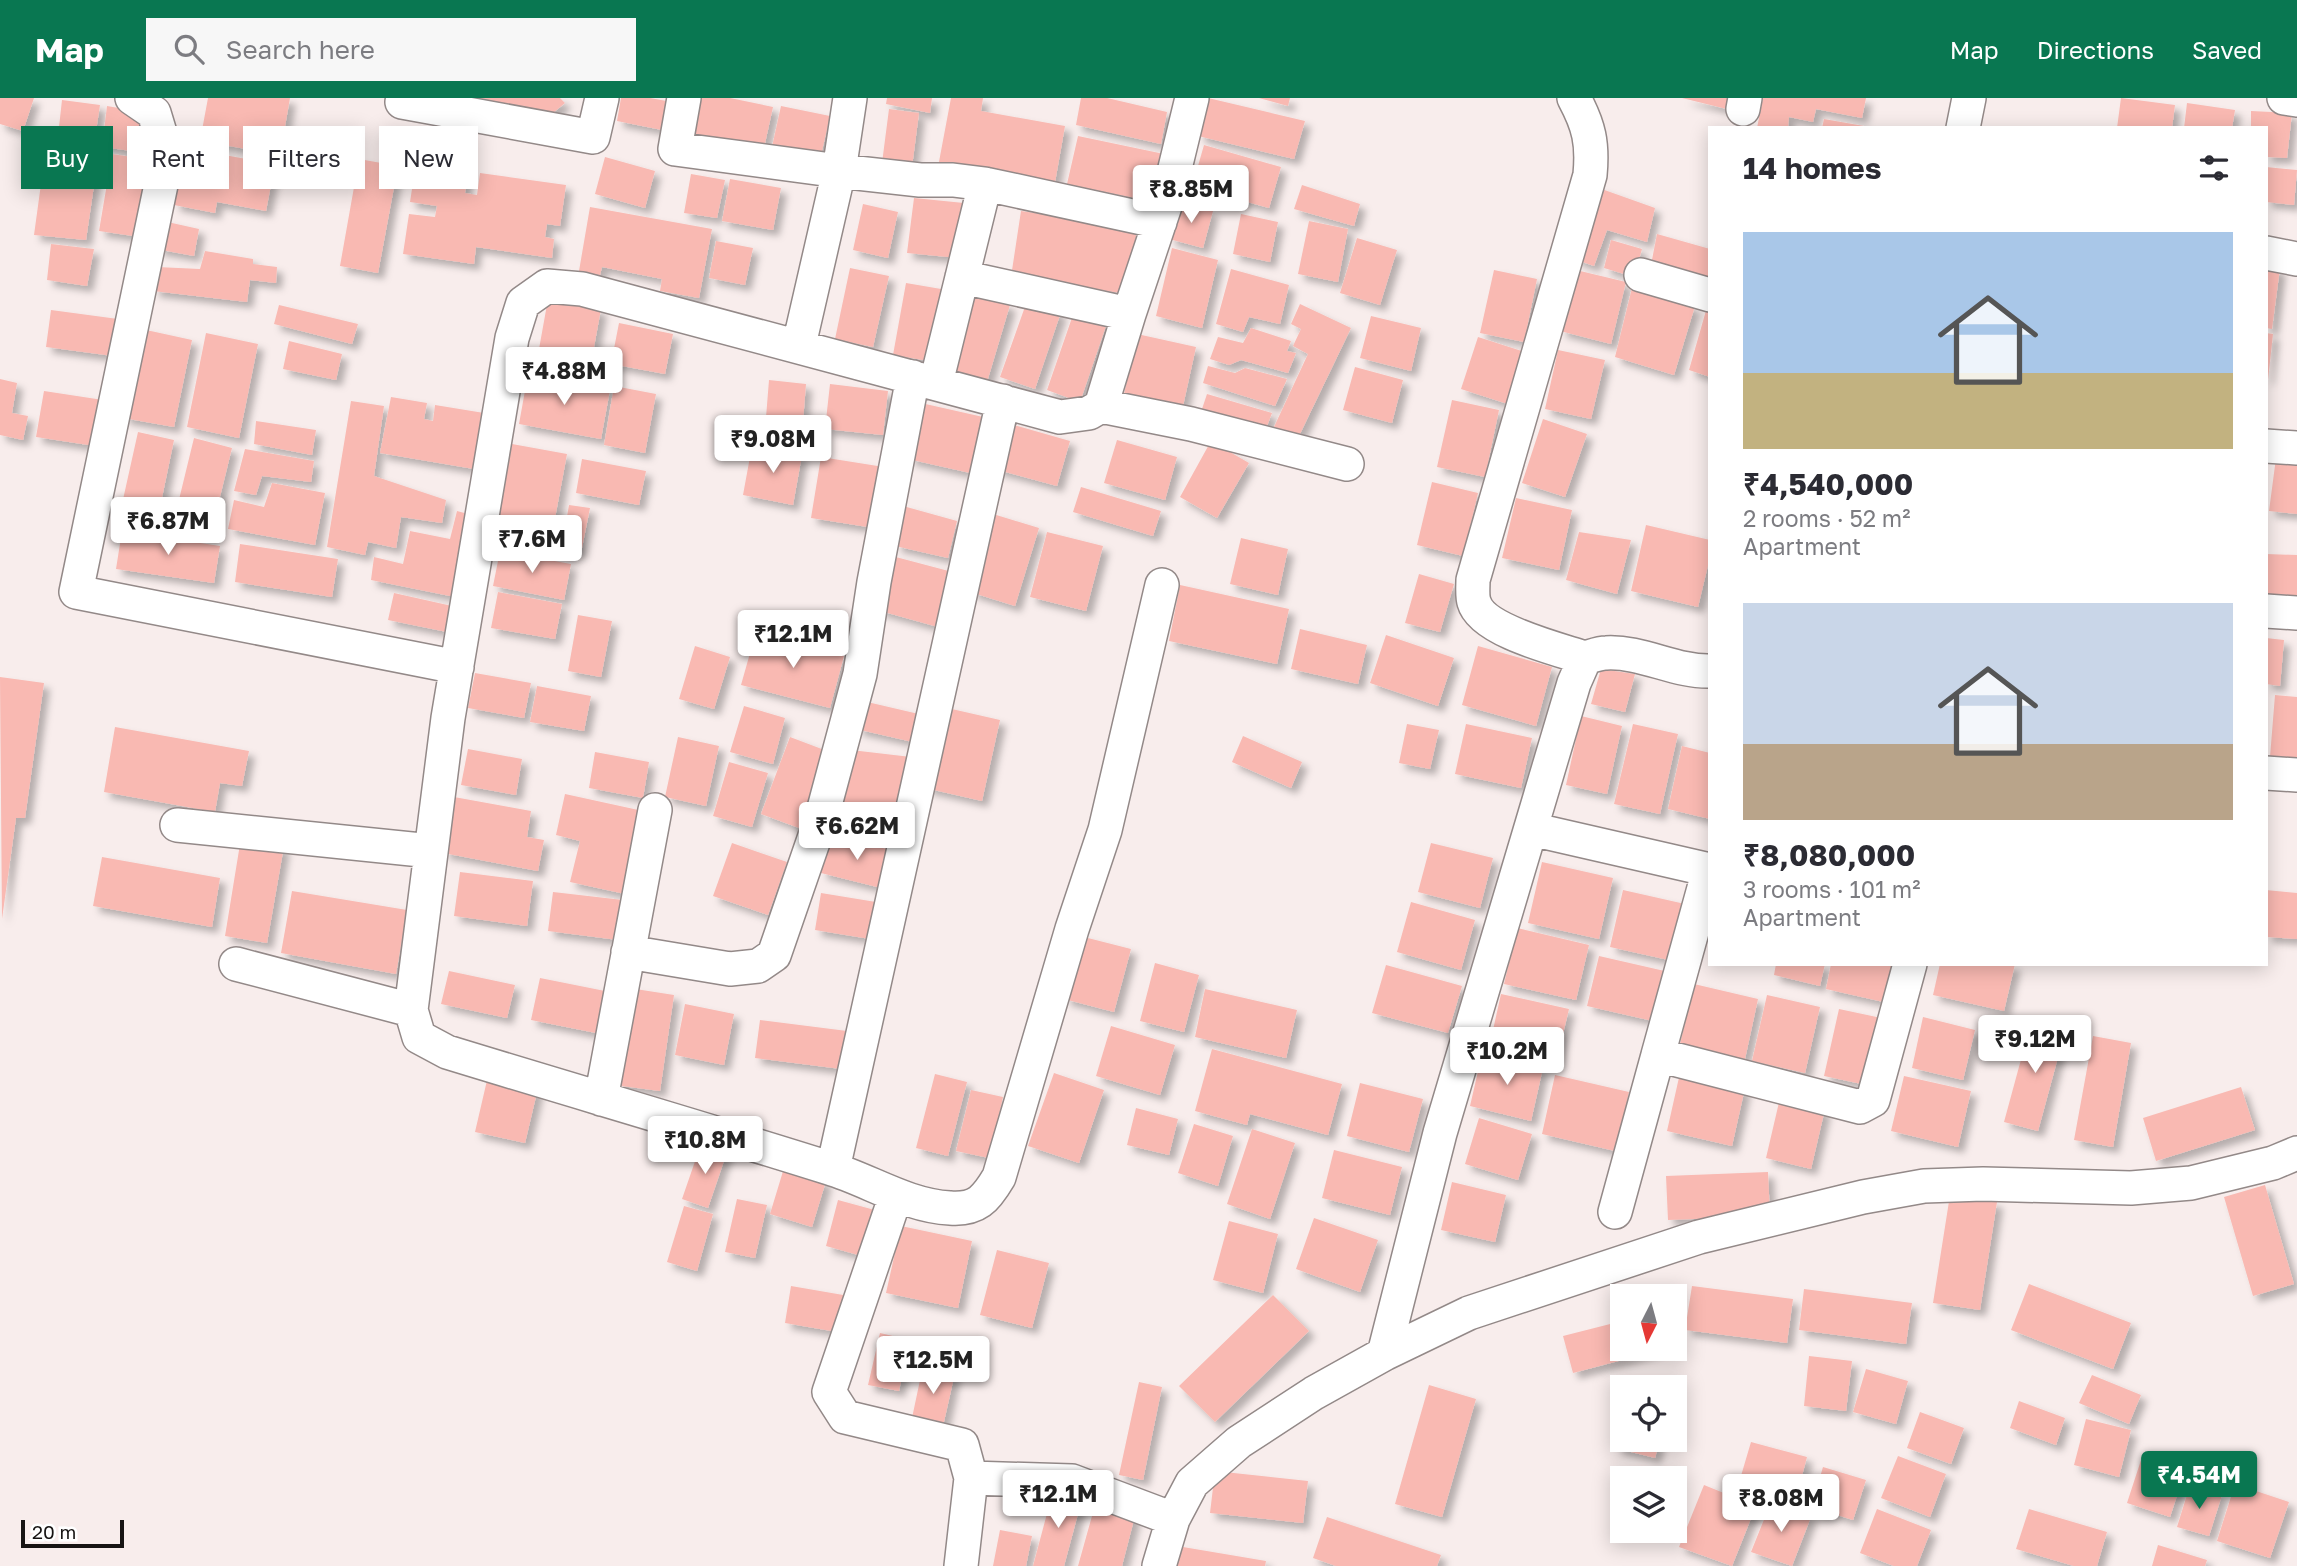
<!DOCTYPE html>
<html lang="en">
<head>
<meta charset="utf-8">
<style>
  body { margin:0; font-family:"Golos Text",sans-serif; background:#f7f7f7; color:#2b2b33; height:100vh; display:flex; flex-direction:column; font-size:26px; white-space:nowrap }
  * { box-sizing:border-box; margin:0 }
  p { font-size:23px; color:#7c7c81 }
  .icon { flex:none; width:38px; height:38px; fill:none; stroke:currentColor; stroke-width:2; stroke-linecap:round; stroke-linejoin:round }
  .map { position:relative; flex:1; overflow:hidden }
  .details { position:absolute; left:1708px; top:28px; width:560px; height:840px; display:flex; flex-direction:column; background:#fff; border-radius:0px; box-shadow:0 4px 18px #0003 }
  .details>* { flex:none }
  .top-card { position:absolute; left:21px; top:28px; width:665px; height:63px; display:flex; gap:14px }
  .needle { width:46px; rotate:186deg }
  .tools { position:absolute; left:1610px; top:1186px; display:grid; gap:14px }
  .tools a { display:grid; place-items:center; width:77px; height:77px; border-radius:0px; background:#fff; box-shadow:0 4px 18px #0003; font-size:35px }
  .scale { position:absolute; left:21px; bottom:18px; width:103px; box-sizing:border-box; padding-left:7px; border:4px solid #171413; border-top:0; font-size:19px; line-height:24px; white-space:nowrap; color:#171413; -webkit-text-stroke:5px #fff; paint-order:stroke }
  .price { position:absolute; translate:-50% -60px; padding:0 16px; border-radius:7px; background:#fff; color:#222; font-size:23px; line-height:46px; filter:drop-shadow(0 2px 4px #0008) }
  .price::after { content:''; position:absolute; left:50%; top:42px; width:21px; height:16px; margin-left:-10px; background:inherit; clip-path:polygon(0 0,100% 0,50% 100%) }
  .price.on { background:#097751; color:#fff }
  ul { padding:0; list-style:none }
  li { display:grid; align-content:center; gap:14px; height:371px; padding:0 35px }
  li span { display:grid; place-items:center; height:217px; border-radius:0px; color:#555 }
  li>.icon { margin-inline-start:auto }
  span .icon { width:126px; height:126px; fill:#fffc; stroke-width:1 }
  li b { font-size:30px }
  h2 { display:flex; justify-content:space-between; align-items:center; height:84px; padding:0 35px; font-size:30px }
  .tag { padding:0 24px; border-radius:0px; background:#fff; box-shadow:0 4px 18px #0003; font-size:24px; line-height:63px }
  .tag.on { background:#097751; color:#fff }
  header { display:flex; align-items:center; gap:42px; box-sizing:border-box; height:98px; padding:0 35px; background:#097751; color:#fff }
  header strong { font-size:33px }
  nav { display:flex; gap:38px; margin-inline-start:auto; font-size:24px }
  .search { width:490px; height:63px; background:#f7f7f7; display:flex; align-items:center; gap:18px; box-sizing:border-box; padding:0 24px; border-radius:0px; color:#7c7c81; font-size:26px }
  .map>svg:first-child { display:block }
  .building { fill:#f9b9b2; filter:url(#shadow) }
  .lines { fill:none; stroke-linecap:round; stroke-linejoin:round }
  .street-casing { stroke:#938988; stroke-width:36 }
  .street { stroke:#fff; stroke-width:33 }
</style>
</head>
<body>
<header>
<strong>Map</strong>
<div class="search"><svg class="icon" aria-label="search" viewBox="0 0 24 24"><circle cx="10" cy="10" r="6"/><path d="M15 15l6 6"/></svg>Search here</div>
<nav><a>Map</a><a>Directions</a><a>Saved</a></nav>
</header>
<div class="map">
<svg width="2297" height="1468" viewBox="0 0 2297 1468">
  <defs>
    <filter id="shadow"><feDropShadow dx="6" dy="6" stdDeviation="3.5" flood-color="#0004"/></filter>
  </defs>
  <rect width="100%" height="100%" fill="#f8edec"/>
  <path class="building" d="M0,0H34L23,33L0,26Z
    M208,0H290L280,57L200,43Z
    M475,0H560L565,5L542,24L529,9L515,19L472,5Z
    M621,0H650L672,4L667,33L617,23Z
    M697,0H730L773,9L762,59L687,43Z
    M887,0H932L930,15L886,6Z
    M951,0H983L981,13L1065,28L1054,90L938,69Z
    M1081,0H1107L1167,14L1161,46L1076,27Z
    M1208,0L1305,23L1294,61L1198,38Z
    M1259,0H1290L1288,8Z
    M1682,0H1738L1735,13Z
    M1763,0H1866L1862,20L1816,11L1813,24L1789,19L1788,30H1757Z
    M2121,0L2175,7L2172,30H2117Z
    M62,2L100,7L93,53L57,47Z
    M2187,5L2235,12L2232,30H2184Z
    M107,8L136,13L144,31L139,54L102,49Z
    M781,8L830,18L818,70L770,58Z
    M889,11L919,15L912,69L882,65Z
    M2251,13L2292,15L2287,60L2266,59V30H2251Z
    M1824,21L1864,28V30H1822Z
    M1078,38L1164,56L1154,104L1067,86Z
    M1204,47L1281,69L1269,110L1192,89Z
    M185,50L275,66L266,113L217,104L215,115L174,107Z
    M112,56L152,62L140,139L99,133Z
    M605,59L655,73L645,110L595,96Z
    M359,61L398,68L378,175L340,168Z
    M44,64L96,74L86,142L34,137Z
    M416,65L469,72L465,95L477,97L480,75L566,87L560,128L547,126L545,139L554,141L552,160L476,149L474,166L403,156L409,116L435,119L437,108L410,104Z
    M2266,69L2297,72L2294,107L2266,104Z
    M691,76L725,82L717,120L684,115Z
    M730,81L781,90L773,132L722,123Z
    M1302,87L1360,106L1354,128L1294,111Z
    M1596,89L1655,110L1647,144L1607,132L1594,168L1574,161Z
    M914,100L964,105L958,160L907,155Z
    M1177,104L1213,113L1203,150L1169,141Z
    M863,106L898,114L888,160L853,152Z
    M590,109L712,131L699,200L660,193L662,181L602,169L600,177L579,173Z
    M1021,113L1137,130L1128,196L1011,179Z
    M1241,116L1278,124L1270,164L1233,156Z
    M163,123L199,131L194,158L156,151Z
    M1309,123L1348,131L1338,184L1298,176Z
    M1657,136L1710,151V189L1650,172Z
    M1357,140L1397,152L1380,207L1340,195Z
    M1611,142L1642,151L1634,179L1604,170Z
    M716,143L753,150L745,187L709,180Z
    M51,146L94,151L87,188L47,182Z
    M1172,150L1218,162L1202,230L1156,218Z
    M205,153L253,161V166L277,169L276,185L250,182L247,204L153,193L157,169L200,171Z
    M2266,168L2280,170L2272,231L2266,230Z
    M850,170L889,178L873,249L835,241Z
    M1231,171L1289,187L1280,226L1249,219L1243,234L1216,226Z
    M1494,172L1537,181L1524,244L1480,235Z
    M1576,172L1626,184L1611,246L1560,233Z
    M906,185L947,192L935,264L893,257Z
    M1632,190L1695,208L1674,277L1615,259Z
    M973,195L1010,207L987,284L950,272Z
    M548,201L601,211L592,260L539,251Z
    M1027,203L1061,214L1035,291L1000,279Z
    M1300,206L1351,230L1298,340L1274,329L1308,256L1293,248L1301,231L1291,226Z
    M279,207L358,226L352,246L274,226Z
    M1707,209L1710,210V279L1689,272Z
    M1075,211L1108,222L1080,304L1047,292Z
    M51,212L118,221L113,258L46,249Z
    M1371,218L1421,230L1411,273L1360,260Z
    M619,225L673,236L665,276L611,266Z
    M137,230L192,242L174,329L123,320Z
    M1251,230L1291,243L1287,253L1296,255L1288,275L1241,262L1229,267L1210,261L1218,239L1243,245Z
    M206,235L258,246L239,340L187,329Z
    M2266,235L2273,236L2268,282L2266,281Z
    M1137,236L1196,249L1183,308L1124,296Z
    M1478,239L1531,256L1514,308L1461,291Z
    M289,243L342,256L336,282L283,271Z
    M1558,252L1605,262L1591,321L1545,311Z
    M1208,268L1235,275L1245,270L1287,281L1275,308L1203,285Z
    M1355,269L1403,282L1392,325L1343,312Z
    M528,276L610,292L601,341L519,326Z
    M0,281L17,285L12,315L28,318L23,342L0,337Z
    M769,282L806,286L802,336L765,332Z
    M830,286L888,293L883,337L825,331Z
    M614,288L656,296L645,355L604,347Z
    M44,293L103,302L95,348L36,339Z
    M1207,296L1272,315L1264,336L1200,317Z
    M391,299L427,305L424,321L433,323L435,307L484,315L474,371L380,355Z
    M1452,302L1499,312L1485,379L1437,369Z
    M351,303L384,308L374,378L446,402L442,425L401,419L396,450L368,444L365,457L327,449Z
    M921,305L992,321L979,377L908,361Z
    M1543,321L1587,336L1565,399L1522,385Z
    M256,323L316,332L312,357L254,346Z
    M1007,325L1070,343L1057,388L994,371Z
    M138,334L174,342L159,414L122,406Z
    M194,340L232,350L213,427L175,418Z
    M1117,342L1177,359L1165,402L1104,385Z
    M1211,343L1249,365L1217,420L1180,399Z
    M512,346L567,356L550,447L495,437Z
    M752,348L802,357L793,407L743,397Z
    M245,351L314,363L311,384L262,378L256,397L234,393Z
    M821,359L884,369L874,430L811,420Z
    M2276,360L2297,363V416L2269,413Z
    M582,361L646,373L639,407L576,395Z
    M1432,384L1478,395L1463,458L1417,447Z
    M272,385L325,395L315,447L228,431L234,402L264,409Z
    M1081,389L1161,413L1153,438L1073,414Z
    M1516,400L1572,412L1559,472L1502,460Z
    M569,407L590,410L581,455L561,452Z
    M903,408L957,423L948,460L895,448Z
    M457,413L472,417L457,497L450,498L371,482L374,459L403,466L410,433L450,441Z
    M993,416L1039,430L1015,508L970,494Z
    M1646,427L1710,442V459L1698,509L1631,493Z
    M122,433L220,448L214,485L116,471Z
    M1047,434L1103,448L1086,513L1030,499Z
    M1579,434L1631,442L1617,496L1566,482Z
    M1241,440L1288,451L1278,497L1230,486Z
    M240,446L338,461L332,499L235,484Z
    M500,453L571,466L564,502L493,488Z
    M2266,456L2297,457V501L2266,499Z
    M892,458L960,476L945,531L877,512Z
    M1419,476L1454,486L1440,534L1405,525Z
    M1180,487L1289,511L1277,566L1169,543Z
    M498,494L562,506L555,541L491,530Z
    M394,495L452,508L447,534L388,522Z
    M578,517L612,523L601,579L568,573Z
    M1300,531L1367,547L1358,586L1291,571Z
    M756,534L844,558L830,610L741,587Z
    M1386,537L1454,560L1438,608L1370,585Z
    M2266,540L2284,542L2280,588L2266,586Z
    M695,548L730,559L714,611L679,601Z
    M1478,548L1552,569L1536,628L1462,607Z
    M1601,571L1635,576L1625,614L1591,606Z
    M475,575L531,585L524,620L468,610Z
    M0,579L44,585L25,720H16L2,821Z
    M537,588L591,598L584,633L530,624Z
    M2275,597L2297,599V661L2270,659Z
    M863,603L923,617L917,645L856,631Z
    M744,608L785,620L773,666L730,654Z
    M943,609L1000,622L982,703L925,690Z
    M1581,618L1622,628L1607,696L1566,687Z
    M1407,626L1439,632L1430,671L1399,665Z
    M1466,626L1532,640L1521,690L1455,676Z
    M1633,626L1678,636L1660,716L1614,706Z
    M115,629L249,653L242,688L220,685L215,714L104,694Z
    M1243,638L1302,664L1291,690L1232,664Z
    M678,639L719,648L706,708L665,699Z
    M790,639L827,653L799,730L761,716Z
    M1682,648L1710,655V721L1668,711Z
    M468,651L522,661L516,697L461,687Z
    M851,652L911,659L894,738L836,723Z
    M595,654L649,664L643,700L589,690Z
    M729,664L768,675L752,729L713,718Z
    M565,696L643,713L625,796L570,784L580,743L556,737Z
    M454,699L531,713L527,739L544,742L538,773L443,755Z
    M826,739L893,752L885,791L821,775Z
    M241,740L284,748L267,845L225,838Z
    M732,745L787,764L768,817L713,798Z
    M1431,745L1493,760L1480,810L1418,794Z
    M102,759L220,780L212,829L93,808Z
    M1542,764L1613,780L1599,841L1528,825Z
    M460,774L533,783L527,828L454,818Z
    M1623,792L1685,806L1673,863L1610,849Z
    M2266,792L2297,795V841L2266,839Z
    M292,793L407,812L396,876L281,855Z
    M553,794L623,802L618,842L548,833Z
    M821,795L882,805L876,842L815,832Z
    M1411,804L1475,822L1461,872L1397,854Z
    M1517,830L1589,847L1576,902L1504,886Z
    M1080,838L1131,851L1114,914L1064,901Z
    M1599,858L1669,874L1657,924L1587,908Z
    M1155,865L1199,877L1184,934L1140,923Z
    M1776,866H1825L1820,888L1774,877Z
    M1831,866H1897L1888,905L1826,891Z
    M1940,866H2015L2004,913L1933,897Z
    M1386,867L1462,888L1448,935L1372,915Z
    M449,873L515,887L507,920L441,906Z
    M540,880L605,893L596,935L531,922Z
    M1694,886L1758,901L1745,961L1680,946Z
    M629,890L674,897L660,993L614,987Z
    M1205,891L1297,912L1286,960L1195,939Z
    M1501,896L1569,911L1556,965L1489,950Z
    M1767,897L1820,909L1805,975L1752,963Z
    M685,906L734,916L724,967L675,957Z
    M1839,911L1886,921L1871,988L1824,978Z
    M1923,919L1975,932L1963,982L1912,970Z
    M2032,921L2066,930L2038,1033L2004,1024Z
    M760,922L855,934L849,972L755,960Z
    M1111,928L1175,947L1160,997L1096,978Z
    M2093,938L2131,945L2113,1049L2074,1042Z
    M1212,951L1342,986L1328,1037L1250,1016L1247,1027L1195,1013Z
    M1482,956L1543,970L1531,1023L1470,1008Z
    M1054,975L1104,992L1079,1065L1028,1048Z
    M1680,975L1745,990L1732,1048L1667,1033Z
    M935,976L967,984L948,1058L916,1050Z
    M1555,977L1629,994L1615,1053L1542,1036Z
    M488,978L538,990L525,1045L475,1034Z
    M1904,978L1971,993L1958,1049L1891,1033Z
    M1360,985L1423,1001L1409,1054L1347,1038Z
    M2241,989L2255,1032L2156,1063L2143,1020Z
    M971,992L1003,999L989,1060L956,1053Z
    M1780,1000L1825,1011L1811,1071L1766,1060Z
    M1136,1010L1178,1021L1169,1057L1127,1047Z
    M1479,1020L1532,1036L1518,1082L1465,1066Z
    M1194,1026L1233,1038L1218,1088L1178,1075Z
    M1252,1031L1295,1045L1270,1121L1227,1106Z
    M701,1046L727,1054L708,1110L682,1101Z
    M1334,1052L1402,1069L1390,1117L1322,1100Z
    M784,1070L826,1083L812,1129L770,1116Z
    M1768,1074L1770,1118L1668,1122L1666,1078Z
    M1452,1084L1506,1097L1495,1144L1441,1132Z
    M2265,1087L2294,1186L2253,1198L2224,1099Z
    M1950,1097L1997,1104L1980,1212L1933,1205Z
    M737,1101L767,1107L755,1160L725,1154Z
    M838,1102L882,1114L869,1160L826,1148Z
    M684,1108L713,1116L697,1173L667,1164Z
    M1314,1120L1378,1142L1360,1194L1296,1171Z
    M1229,1123L1278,1136L1263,1195L1213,1182Z
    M901,1128L972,1143L958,1210L886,1195Z
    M997,1152L1049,1165L1032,1230L980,1217Z
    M2029,1186L2131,1225L2113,1271L2011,1232Z
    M791,1188L849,1198L843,1235L785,1225Z
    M1692,1188L1793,1201L1787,1245L1685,1232Z
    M1804,1191L1912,1205L1906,1246L1799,1232Z
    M1273,1197L1309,1233L1215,1324L1179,1288Z
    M1622,1223V1251L1660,1252L1573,1275L1563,1238Z
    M880,1235L910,1242L899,1293L868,1287Z
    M1809,1258L1852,1263L1846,1313L1804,1308Z
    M923,1268L955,1275L943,1328L912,1320Z
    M1866,1271L1908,1283L1896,1326L1853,1314Z
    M2092,1277L2141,1297L2129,1326L2079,1305Z
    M1634,1281L1665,1289V1290H1631Z
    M1139,1284L1162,1289L1143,1382L1119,1377Z
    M1429,1287L1476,1301L1442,1419L1395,1406Z
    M2019,1303L2065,1320L2056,1347L2010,1330Z
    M1920,1314L1964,1330L1951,1366L1907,1350Z
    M2086,1321L2131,1332L2119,1379L2074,1367Z
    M1621,1326L1622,1342H1660L1655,1360L1615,1350Z
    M1751,1344L1807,1359L1795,1404L1738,1388Z
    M1898,1358L1946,1376L1930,1419L1881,1400Z
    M2142,1359L2185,1373L2170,1419L2127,1405Z
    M1823,1369L1866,1382L1853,1422L1811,1409Z
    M1215,1373L1308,1383L1303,1425L1210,1415Z
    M2235,1386L2289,1404L2270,1460L2217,1443Z
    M1704,1387L1756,1408L1732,1468L1679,1449Z
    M2190,1387L2222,1397L2209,1438L2177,1429Z
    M1053,1393L1082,1401L1064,1468H1033Z
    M1097,1400L1136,1414L1122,1468H1078Z
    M1771,1404L1811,1419L1792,1468L1751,1454Z
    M1877,1411L1931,1432L1917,1468H1894L1860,1455Z
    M2029,1411L2107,1434L2097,1468H2074L2016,1451Z
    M1327,1419L1441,1457L1437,1468H1336L1313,1460Z
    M1000,1432L1032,1438L1026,1468H993Z
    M2158,1447L2207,1462L2205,1468H2152Z
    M1177,1448L1266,1463L1265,1468H1174Z"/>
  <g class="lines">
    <defs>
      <path id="street" d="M132,0L154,15L167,58L76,494L457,569
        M403,0L402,4L593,39L602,0
        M684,0L675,51L839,73L920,82H953L985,86L1160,124
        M1574,0C1589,28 1593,45 1590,77L1473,482C1473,488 1472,498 1474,504C1482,533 1558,551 1585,560
        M2284,0L2297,2
        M1743,11L1745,0
        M1963,30L1969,0
        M2266,155L2297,161
        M1641,177L1710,197
        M962,179L1129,216
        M799,247L839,73L850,0
        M936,285L985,86
        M1101,308L1191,326L1347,366
        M2266,348L2297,350
        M1162,487L1105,732L1072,831L999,1079C986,1101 977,1112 950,1110C907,1108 869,1082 829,1070C702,1030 574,993 447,954L419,939L411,912L448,620L512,240L523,205L547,188L582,191L1060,319L1089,315L1101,308L1129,216L1168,99L1192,0
        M2266,513L2297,515
        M2266,675L2297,677
        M177,727L431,753
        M1531,731L1710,772
        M1709,772L1658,957L1860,1009L1873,1002L1910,866
        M628,854L730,871L758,868L774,857L822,718L860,576L874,484L913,279
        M236,866L411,912
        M601,1001L655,712
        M833,1071L1003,303
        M896,1097L829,1294L845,1319L962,1347L971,1380L961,1468
        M1615,1114L1658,957
        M1384,1256L1440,1035L1574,585L1585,560C1592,558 1599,555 1606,555C1642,553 1675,574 1710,573
        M971,1380L1072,1383L1173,1421
        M1159,1468L1173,1421L1192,1385L1239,1344L1314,1295L1384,1256L1469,1215L1699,1139L1863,1099L1924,1088L1983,1086L2131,1090L2191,1085L2273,1065L2297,1055"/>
    </defs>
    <use href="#street" class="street-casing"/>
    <use href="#street" class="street"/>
  </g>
</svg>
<div class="tools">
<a><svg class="needle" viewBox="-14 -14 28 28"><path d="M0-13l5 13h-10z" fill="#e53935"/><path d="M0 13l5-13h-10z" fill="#7c7c81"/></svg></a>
<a><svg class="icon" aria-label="locate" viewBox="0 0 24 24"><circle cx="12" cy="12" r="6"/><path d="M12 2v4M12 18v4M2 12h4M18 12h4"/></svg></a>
<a><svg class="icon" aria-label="layers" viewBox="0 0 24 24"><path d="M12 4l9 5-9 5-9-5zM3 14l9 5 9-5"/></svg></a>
</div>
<div class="scale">20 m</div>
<b class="price" style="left:1191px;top:127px">₹8.85M</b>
<b class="price" style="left:564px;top:309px">₹4.88M</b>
<b class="price" style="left:773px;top:377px">₹9.08M</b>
<b class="price" style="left:168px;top:459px">₹6.87M</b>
<b class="price" style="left:532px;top:477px">₹7.6M</b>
<b class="price" style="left:793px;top:572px">₹12.1M</b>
<b class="price" style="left:857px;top:764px">₹6.62M</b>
<b class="price" style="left:2035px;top:977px">₹9.12M</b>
<b class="price" style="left:1507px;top:989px">₹10.2M</b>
<b class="price" style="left:705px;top:1078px">₹10.8M</b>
<b class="price" style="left:933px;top:1298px">₹12.5M</b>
<b class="price on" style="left:2199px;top:1413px">₹4.54M</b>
<b class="price" style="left:1058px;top:1432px">₹12.1M</b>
<b class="price" style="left:1781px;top:1436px">₹8.08M</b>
<div class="top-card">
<a class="tag on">Buy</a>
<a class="tag">Rent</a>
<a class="tag">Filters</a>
<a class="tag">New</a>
</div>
<section class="details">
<h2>14 homes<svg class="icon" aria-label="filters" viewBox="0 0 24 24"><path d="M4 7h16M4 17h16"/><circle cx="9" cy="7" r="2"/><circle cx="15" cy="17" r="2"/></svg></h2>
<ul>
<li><span style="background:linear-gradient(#a9c7e8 65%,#c2b280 0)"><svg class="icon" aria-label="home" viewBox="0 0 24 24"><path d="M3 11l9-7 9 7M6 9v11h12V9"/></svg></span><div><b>₹4,540,000</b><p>2 rooms · 52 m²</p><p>Apartment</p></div></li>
<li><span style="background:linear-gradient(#c9d6e8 65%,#b9a48a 0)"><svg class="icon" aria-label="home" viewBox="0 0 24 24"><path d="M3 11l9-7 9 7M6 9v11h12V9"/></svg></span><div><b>₹8,080,000</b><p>3 rooms · 101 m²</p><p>Apartment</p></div></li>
</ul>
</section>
</div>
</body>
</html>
